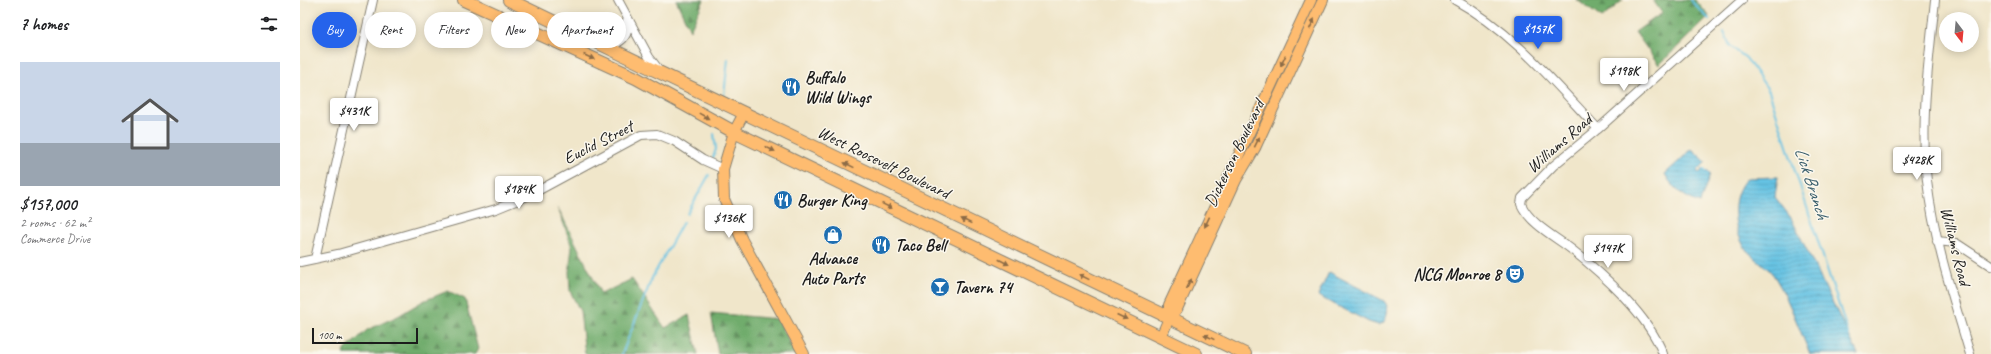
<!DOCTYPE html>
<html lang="en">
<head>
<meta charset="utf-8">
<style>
  body { margin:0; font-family:Caveat,sans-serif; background:#f2f2f2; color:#202124; height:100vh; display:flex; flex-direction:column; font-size:15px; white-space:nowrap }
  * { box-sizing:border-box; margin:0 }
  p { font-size:13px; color:#757577 }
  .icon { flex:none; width:22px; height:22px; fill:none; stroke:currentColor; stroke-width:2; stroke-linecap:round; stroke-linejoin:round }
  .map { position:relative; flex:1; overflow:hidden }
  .sheet { display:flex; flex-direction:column; background:#fff; width:300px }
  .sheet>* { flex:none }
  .guide { position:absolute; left:12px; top:12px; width:380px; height:36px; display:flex; gap:8px }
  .needle { width:26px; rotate:164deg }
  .fabs { position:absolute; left:1639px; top:12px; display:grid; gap:8px }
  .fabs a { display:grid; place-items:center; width:40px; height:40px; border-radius:50%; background:#fff; box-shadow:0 2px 10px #0003; font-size:20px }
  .scale { position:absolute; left:12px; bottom:10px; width:106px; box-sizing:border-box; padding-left:4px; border:2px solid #1c1c1c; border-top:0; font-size:11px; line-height:14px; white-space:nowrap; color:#1c1c1c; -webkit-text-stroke:3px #fbf7ec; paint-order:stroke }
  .price { position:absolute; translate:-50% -34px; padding:0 9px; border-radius:4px; background:#fff; color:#222; font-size:13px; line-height:26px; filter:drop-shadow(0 1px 2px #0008) }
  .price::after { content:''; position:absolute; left:50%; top:24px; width:12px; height:9px; margin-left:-6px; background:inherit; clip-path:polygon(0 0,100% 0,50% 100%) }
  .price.current { background:#2563eb; color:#fff }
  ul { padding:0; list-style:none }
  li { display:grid; align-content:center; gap:8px; height:212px; padding:0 20px }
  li+li { border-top:1px solid #e0e0e0 }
  li span { display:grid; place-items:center; height:124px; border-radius:0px; color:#555 }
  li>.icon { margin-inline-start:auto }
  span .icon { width:72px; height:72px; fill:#fffc; stroke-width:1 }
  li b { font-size:17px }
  h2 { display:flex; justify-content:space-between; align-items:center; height:48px; padding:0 20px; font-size:17px }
  .chip { padding:0 14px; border-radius:18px; background:#fff; box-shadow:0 2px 10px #0003; font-size:14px; line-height:36px }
  .chip.current { background:#2563eb; color:#fff }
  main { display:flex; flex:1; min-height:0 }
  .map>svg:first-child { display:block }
  .forest { fill:url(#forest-firs); stroke:#466444 }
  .water { fill:url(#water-rules); stroke:#406f80 }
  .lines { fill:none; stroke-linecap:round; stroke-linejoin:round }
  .stream { stroke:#65c2e3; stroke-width:2 }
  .minor-casing { stroke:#868173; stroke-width:10 }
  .major-casing { stroke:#868173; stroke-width:12 }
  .highway-casing { stroke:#868173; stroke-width:14 }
  .minor { stroke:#fff; stroke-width:8 }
  .major { stroke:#febc70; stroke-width:10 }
  .highway { stroke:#febc70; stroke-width:12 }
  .oneway { fill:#8d6c46 }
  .labels { text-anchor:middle; stroke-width:3; stroke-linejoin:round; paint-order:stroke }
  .poi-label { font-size:17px; font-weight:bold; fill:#1c1c1c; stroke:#fbf7ec; text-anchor:start }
  .street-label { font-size:17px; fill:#1c1c1c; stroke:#fbf7ec }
  .water-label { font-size:18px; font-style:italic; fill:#395e6c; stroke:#fbf7ec }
</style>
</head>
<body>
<main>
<section class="sheet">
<h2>7 homes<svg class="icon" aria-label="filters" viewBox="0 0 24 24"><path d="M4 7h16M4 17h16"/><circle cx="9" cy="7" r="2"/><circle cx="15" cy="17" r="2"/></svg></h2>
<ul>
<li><span style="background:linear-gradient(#c9d6e8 65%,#9aa5b1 0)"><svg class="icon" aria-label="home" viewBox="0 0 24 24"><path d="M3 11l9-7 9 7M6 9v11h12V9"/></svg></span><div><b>$157,000</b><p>2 rooms · 62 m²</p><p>Commerce Drive</p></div></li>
</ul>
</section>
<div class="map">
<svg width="1691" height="354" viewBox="0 0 1691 354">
  <defs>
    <pattern id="forest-firs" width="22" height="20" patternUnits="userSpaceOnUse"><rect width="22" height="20" fill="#70ac6c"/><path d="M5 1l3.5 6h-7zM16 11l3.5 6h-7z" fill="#5b8b58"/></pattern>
    <pattern id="water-rules" width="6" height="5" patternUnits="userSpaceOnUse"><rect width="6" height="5" fill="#65c2e3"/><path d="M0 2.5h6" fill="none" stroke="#57a6c2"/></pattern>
  </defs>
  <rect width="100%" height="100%" fill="#fbf7ec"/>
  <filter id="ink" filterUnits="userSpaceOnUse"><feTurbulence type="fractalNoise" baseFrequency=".025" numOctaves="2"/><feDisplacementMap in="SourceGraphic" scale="8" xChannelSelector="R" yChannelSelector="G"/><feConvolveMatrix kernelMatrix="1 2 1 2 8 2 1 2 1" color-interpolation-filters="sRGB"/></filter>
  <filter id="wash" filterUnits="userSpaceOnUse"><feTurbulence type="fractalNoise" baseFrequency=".012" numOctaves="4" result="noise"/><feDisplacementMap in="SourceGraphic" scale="16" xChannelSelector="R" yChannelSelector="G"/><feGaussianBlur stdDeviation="0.9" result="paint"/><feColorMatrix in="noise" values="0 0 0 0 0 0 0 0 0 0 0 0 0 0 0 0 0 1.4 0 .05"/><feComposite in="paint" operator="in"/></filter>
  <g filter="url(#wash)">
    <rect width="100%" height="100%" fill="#f0e6ca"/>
    <path class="forest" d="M376,0H404L390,30Z
      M1277,0H1323L1302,18Z
      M1353,0H1395L1409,16L1359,65L1335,32L1362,13Z
      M258,208L301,294L332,279L365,328L389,315L398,354H285L280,311L270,291L269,272L272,247Z
      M148,291L165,299L178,349L175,354H43L45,350L67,330L98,316L123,301Z
      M411,313L478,319L496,354H418Z"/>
    <path class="water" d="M1392,149L1406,162L1397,171L1399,173L1404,168L1410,174L1400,203C1385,198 1372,188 1365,174Z
      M1478,177L1475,197L1491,218L1558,354H1510C1499,329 1490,302 1476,279C1469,266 1450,257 1444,246C1432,226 1430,195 1447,178Z
      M1029,272L1084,301C1090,308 1087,316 1083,323L1078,325L1069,322L1018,296Z"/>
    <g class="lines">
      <path class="stream" d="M1390,0L1409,19
        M1424,32L1430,46L1446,58L1469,91L1549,336
        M424,96L428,59
        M413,158L416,149L414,134
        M387,214L409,175
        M322,354L352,278L383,222"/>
    </g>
  </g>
  <g filter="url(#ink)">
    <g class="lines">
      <defs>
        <path id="minor" d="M318,0L349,57L359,70
          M1155,0C1212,31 1254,82 1298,129
          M1635,0C1629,60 1620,121 1627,181C1634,240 1653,297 1670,354
          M307,47C322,43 330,36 327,21
          M1637,241L1656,243L1691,266
          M15,259L73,0
          M0,262L38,254L196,209L230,195L341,135L357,134L374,141L403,160L423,169
          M1363,354C1349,316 1303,274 1271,249C1254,236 1230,224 1221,204L1222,198L1253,166L1298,129L1442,0"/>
        <path id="major" d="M444,113L434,132L423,169L424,199L442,240L504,354
          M869,318V305L1011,0
          M861,337L869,318L877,309L936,180L955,148L1023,0"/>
        <path id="highway" d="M164,0L336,78L434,132L896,354
          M209,0L945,354"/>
      </defs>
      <use href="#minor" class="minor-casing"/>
      <use href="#major" class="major-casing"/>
      <use href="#highway" class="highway-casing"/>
      <use href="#minor" class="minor"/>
      <use href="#major" class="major"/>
      <use href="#highway" class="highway"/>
    </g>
    <defs><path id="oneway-solid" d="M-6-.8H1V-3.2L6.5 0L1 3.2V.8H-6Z"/></defs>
    <g class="oneway">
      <use href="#oneway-solid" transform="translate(1012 24) rotate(-65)"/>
      <use href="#oneway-solid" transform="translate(289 57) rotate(24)"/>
      <use href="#oneway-solid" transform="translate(983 61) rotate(115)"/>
      <use href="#oneway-solid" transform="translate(404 116) rotate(29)"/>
      <use href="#oneway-solid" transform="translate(957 142) rotate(-64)"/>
      <use href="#oneway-solid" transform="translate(470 149) rotate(26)"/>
      <use href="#oneway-solid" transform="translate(549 165) rotate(-154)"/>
      <use href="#oneway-solid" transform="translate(587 206) rotate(26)"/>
      <use href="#oneway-solid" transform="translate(666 221) rotate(-154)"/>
      <use href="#oneway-solid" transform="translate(907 222) rotate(115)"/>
      <use href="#oneway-solid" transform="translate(704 262) rotate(27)"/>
      <use href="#oneway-solid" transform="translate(784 277) rotate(-154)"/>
      <use href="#oneway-solid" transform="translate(889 284) rotate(-64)"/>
      <use href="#oneway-solid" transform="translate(822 317) rotate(25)"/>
      <use href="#oneway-solid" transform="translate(909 337) rotate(-154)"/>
    </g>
  </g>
  <defs>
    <symbol id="restaurant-disc" viewBox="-11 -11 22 22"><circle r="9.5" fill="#1f6fb2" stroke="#fbf7ec"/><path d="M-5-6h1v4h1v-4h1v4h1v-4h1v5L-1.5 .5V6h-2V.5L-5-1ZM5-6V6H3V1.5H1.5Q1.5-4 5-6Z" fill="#fff"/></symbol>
    <symbol id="shop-disc" viewBox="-11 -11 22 22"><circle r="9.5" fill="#1f6fb2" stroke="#fbf7ec"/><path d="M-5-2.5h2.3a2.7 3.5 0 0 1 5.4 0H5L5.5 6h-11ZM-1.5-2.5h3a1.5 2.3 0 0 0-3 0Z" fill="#fff"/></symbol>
    <symbol id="theatre-disc" viewBox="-11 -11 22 22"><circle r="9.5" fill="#1f6fb2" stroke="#fbf7ec"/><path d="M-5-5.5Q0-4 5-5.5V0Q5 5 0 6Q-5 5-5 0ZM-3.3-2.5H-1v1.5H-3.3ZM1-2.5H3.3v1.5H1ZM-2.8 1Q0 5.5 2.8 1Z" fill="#fff"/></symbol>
    <symbol id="bar-disc" viewBox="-11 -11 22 22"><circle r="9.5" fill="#1f6fb2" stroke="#fbf7ec"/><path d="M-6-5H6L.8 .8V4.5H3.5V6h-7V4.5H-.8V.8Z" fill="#fff"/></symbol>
  </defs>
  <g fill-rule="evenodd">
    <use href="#restaurant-disc" x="480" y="76" width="22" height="22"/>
    <use href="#restaurant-disc" x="472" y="189" width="22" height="22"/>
    <use href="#shop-disc" x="522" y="224" width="22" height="22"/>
    <use href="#restaurant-disc" x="570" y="234" width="22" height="22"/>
    <use href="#theatre-disc" x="1204" y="263" width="22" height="22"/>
    <use href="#bar-disc" x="629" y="276" width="22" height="22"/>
  </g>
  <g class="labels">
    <g class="poi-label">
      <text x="505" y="83">Buffalo<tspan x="505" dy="20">Wild Wings</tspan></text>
      <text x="497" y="206">Burger King</text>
      <text x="595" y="251">Taco Bell</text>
      <text x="533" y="264" text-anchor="middle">Advance<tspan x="533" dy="20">Auto Parts</tspan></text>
      <text x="1201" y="280" text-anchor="end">NCG Monroe 8</text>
      <text x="654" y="293">Tavern 74</text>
    </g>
    <g class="street-label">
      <text transform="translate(298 142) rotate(-27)" y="6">Euclid Street</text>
      <text transform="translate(1259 143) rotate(-41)" y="6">Williams Road</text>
      <text transform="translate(934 153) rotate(-64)" y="6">Dickerson Boulevard</text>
      <text transform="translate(584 162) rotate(26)" y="6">West Roosevelt Boulevard</text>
      <text transform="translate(1656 246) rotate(76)" y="6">Williams Road</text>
    </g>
    <g class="water-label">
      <text transform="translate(1512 183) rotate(72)" y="6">Lick Branch</text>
    </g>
  </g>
</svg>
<div class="fabs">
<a><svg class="needle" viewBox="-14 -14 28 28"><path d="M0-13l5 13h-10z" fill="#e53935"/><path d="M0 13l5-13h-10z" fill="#757577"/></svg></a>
</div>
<div class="scale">100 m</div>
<b class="price current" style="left:1238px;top:50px">$157K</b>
<b class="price" style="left:1324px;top:92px">$198K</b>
<b class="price" style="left:54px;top:132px">$431K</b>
<b class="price" style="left:1617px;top:181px">$428K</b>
<b class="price" style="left:219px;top:210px">$184K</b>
<b class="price" style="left:429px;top:239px">$136K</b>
<b class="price" style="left:1308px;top:269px">$147K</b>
<div class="guide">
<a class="chip current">Buy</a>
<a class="chip">Rent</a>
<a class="chip">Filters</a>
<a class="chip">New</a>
<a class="chip">Apartment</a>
</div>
</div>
</main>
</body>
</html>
